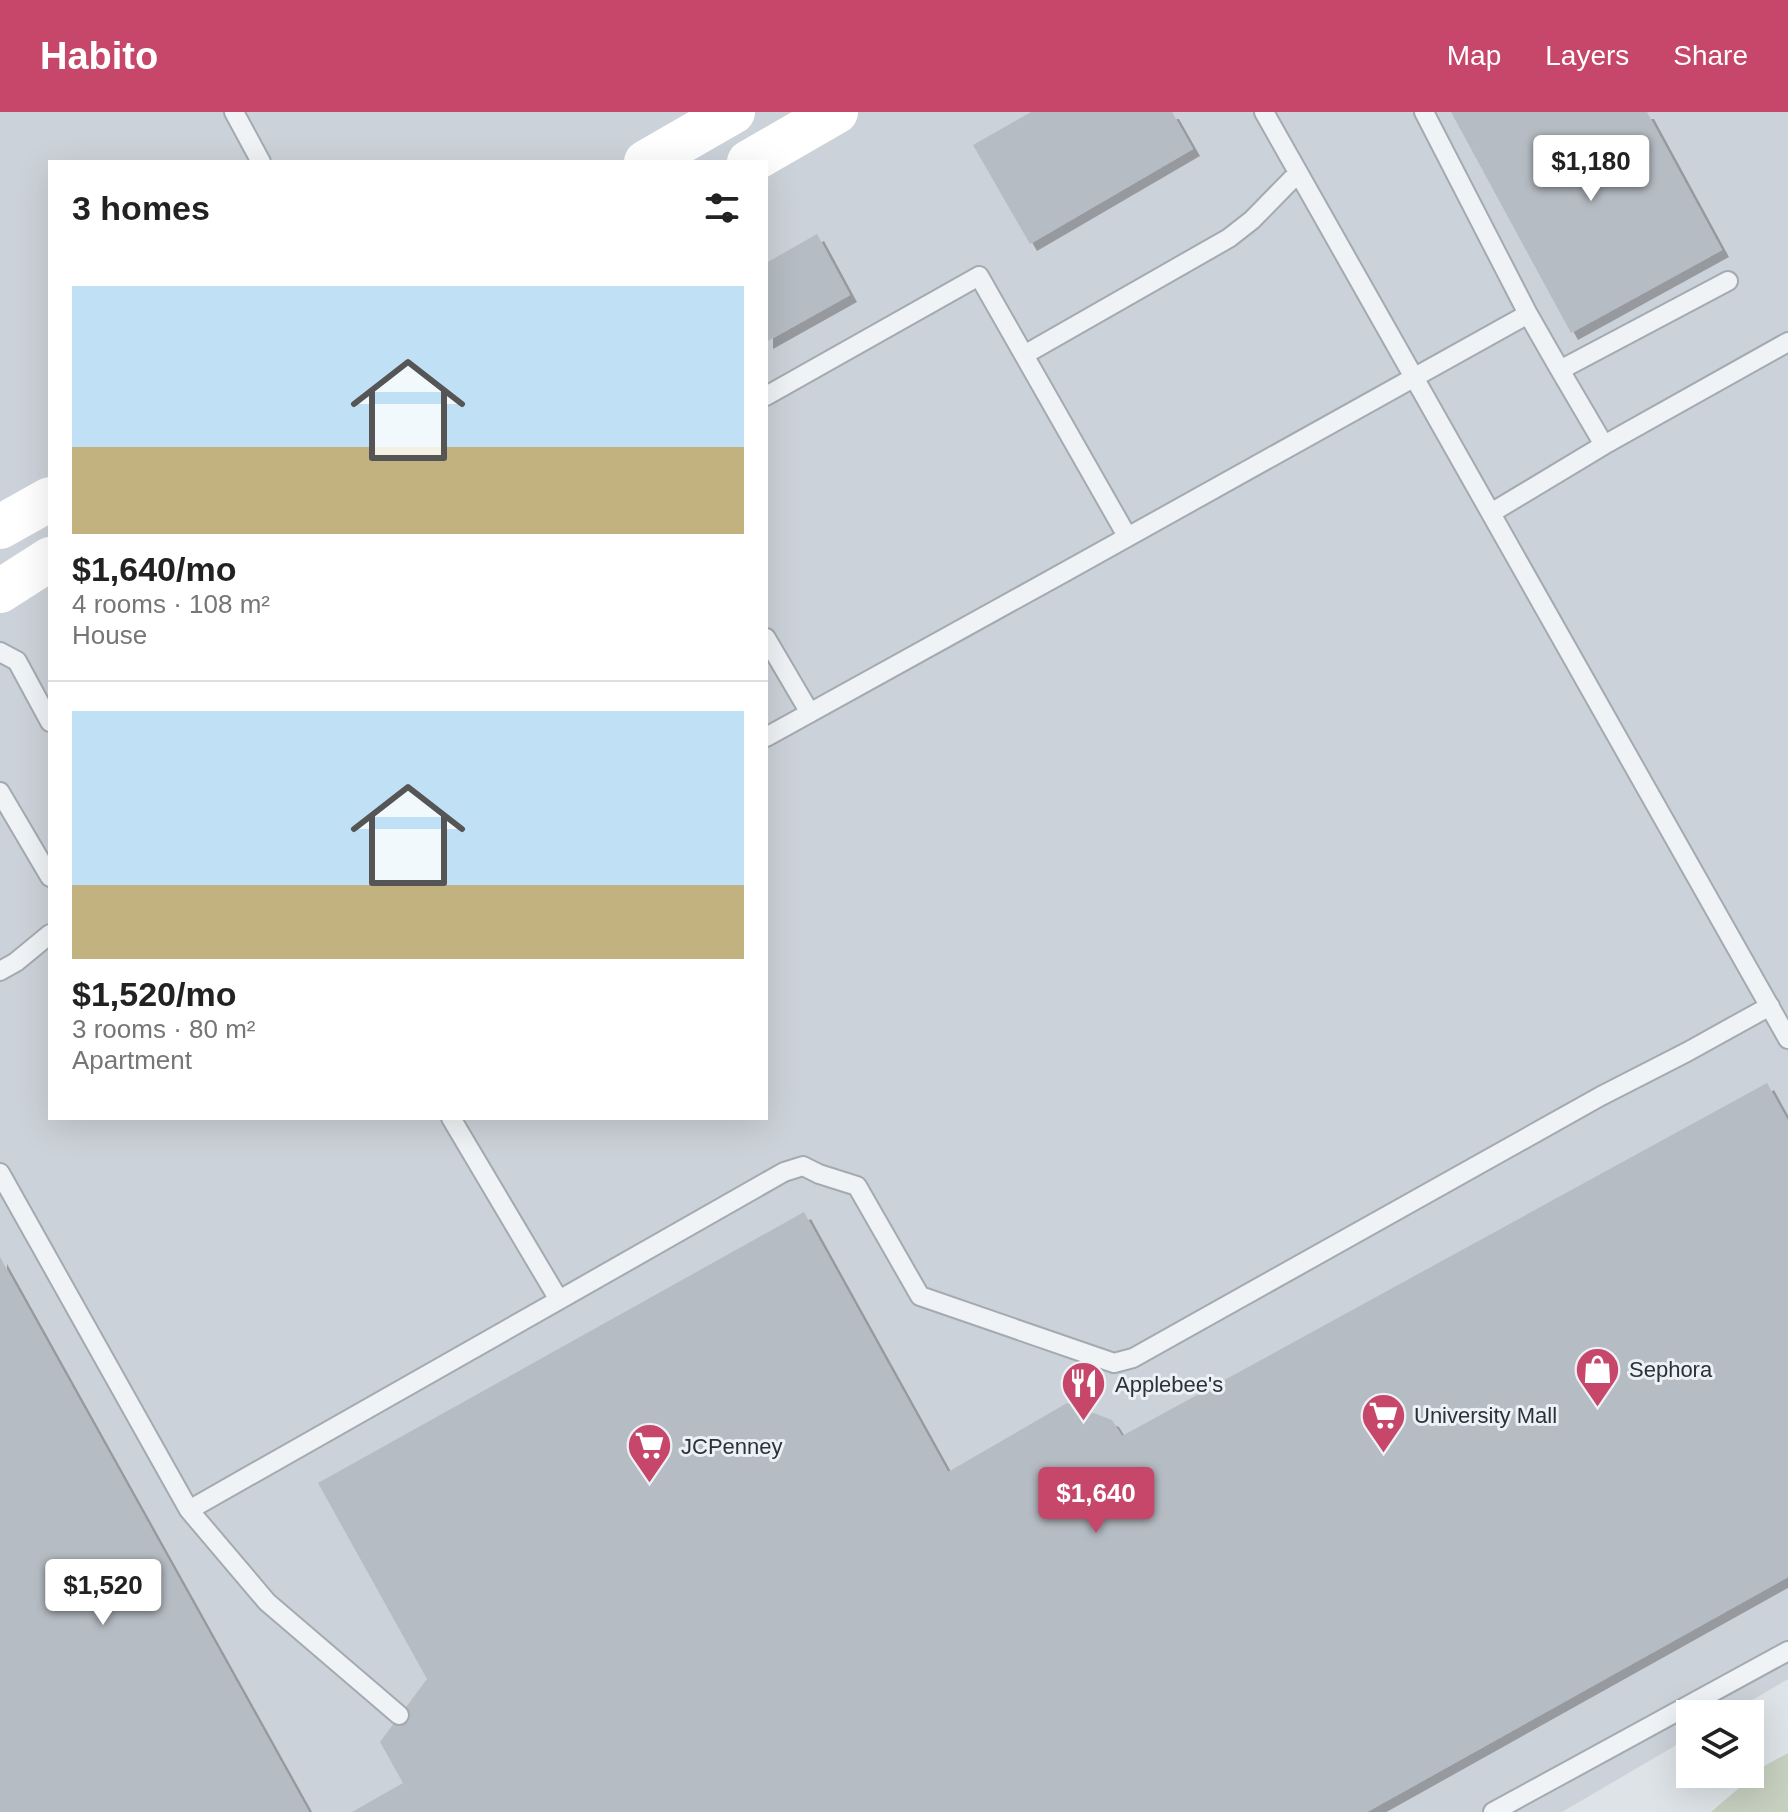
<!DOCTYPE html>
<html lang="en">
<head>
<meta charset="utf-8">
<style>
  body { margin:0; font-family:Arial,sans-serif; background:#f2f2f2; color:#222; height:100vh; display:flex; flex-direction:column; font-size:30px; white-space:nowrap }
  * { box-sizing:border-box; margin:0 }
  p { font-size:26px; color:#767676 }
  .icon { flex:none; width:44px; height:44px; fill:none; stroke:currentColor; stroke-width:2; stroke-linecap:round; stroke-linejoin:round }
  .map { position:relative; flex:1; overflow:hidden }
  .side { position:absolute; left:48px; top:48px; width:720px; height:960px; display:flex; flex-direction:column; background:#fff; border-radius:0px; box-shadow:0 8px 32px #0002 }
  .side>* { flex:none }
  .buttons { position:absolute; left:1676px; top:1588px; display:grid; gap:16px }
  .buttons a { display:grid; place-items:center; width:88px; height:88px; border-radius:0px; background:#fff; box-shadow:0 8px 32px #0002; font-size:40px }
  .price { position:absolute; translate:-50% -68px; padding:0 18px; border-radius:8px; background:#fff; color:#222; font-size:26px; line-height:52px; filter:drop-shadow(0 2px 4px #0008) }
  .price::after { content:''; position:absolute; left:50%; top:48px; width:24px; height:18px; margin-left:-12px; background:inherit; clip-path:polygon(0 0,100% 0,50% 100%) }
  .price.selected { background:#c7476b; color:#fff }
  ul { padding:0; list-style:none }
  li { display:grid; align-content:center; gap:16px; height:424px; padding:0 24px }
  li+li { border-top:2px solid #e0e0e0 }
  li span { display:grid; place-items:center; height:248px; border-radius:0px; color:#555 }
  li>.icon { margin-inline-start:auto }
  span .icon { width:144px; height:144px; fill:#fffc; stroke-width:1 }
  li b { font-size:34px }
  h2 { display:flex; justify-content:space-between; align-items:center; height:96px; padding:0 24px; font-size:34px }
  header { display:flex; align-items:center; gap:48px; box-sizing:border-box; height:112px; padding:0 40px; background:#c7476b; color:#fff }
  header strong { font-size:38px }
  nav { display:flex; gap:44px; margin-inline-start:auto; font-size:28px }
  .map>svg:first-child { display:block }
  .built { fill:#ccd2d9; fill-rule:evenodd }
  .green { fill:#c6d0bf }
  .building { fill:#b5bcc3; filter:url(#shadow) }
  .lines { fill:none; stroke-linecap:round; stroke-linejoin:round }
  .lane-casing { stroke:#a4aab1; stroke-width:22 }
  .lane { stroke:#f0f3f5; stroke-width:18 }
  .secondary { stroke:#fff; stroke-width:44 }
  .labels { text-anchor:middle; stroke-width:6; stroke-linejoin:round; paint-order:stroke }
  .poi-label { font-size:22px; fill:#28323d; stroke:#edf1f5; text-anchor:start }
</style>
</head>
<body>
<header>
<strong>Habito</strong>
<nav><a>Map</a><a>Layers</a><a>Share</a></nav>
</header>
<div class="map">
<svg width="1788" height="1700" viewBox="0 0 1788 1700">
  <defs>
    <filter id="shadow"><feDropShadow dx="7" dy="7" stdDeviation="0" flood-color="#0004"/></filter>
  </defs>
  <rect width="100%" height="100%" fill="#dee3e7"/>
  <path class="built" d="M0,0H1788V1567L1729,1602H1690V1625L1562,1700H0ZM50,50H766V1006H50Z"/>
  <path class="green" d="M1788,1641V1700H1711L1766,1653Z"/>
  <path class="building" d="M1031,0H1172L1193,37L1030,132L973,33Z
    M1451,0H1647L1722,138L1571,221Z
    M817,122L850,183L766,230V151Z
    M1767,971L1788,1009V1465L1367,1700H352L403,1671L380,1630L427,1567L318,1371L804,1100L948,1360L1067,1291L1112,1308L1122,1324Z
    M0,1145L142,1400L309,1700H0Z"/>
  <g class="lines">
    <defs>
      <path id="lane" d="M234,0L261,50
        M1264,0L1788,927
        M1424,0L1528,202L1560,258L1728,169
        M1024,243L1229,126L1252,108L1298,61
        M1560,258L1604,333
        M766,284L979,164L1127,424
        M1491,401L1604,333L1788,230
        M766,526L810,601
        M0,540L17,549L50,610
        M766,625C1021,486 1274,342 1528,202
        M0,680L50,765
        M0,859L16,850L50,822
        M451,1006L559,1188L784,1060L803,1054L819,1062L857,1074L920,1184L1114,1251L1133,1246L1601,984L1687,940L1770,894
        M0,1061L189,1398L559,1188
        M189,1398L267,1490L399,1603
        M1493,1700L1788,1539"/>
    </defs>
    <use href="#lane" class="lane-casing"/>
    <use href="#lane" class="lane"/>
    <path class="secondary" d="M646,50L733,0
      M749,50L836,0
      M0,415L50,387
      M0,479L50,447"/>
  </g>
  <defs>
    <symbol id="shop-pin" viewBox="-11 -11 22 30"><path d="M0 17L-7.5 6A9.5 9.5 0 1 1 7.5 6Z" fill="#c7476b" stroke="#edf1f5"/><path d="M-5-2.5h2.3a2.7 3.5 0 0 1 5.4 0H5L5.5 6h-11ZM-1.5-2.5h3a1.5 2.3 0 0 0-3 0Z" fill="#fff"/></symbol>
    <symbol id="restaurant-pin" viewBox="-11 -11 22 30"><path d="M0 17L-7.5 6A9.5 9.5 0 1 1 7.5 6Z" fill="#c7476b" stroke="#edf1f5"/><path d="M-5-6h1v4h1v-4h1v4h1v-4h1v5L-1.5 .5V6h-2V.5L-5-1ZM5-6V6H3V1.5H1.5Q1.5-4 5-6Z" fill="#fff"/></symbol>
    <symbol id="supermarket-pin" viewBox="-11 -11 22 30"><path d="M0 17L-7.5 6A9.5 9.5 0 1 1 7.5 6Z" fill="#c7476b" stroke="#edf1f5"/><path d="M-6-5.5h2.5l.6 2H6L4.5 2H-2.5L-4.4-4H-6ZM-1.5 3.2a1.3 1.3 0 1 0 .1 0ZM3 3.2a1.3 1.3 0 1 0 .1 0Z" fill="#fff"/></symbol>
  </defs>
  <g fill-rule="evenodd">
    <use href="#shop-pin" x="1572" y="1232" width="51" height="69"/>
    <use href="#restaurant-pin" x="1058" y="1246" width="51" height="69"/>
    <use href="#supermarket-pin" x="1358" y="1278" width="51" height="69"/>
    <use href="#supermarket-pin" x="624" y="1308" width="51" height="69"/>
  </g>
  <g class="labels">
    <g class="poi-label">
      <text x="1629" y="1265">Sephora</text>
      <text x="1115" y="1280">Applebee's</text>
      <text x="1414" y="1311">University Mall</text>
      <text x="681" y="1342">JCPenney</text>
    </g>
  </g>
</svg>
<div class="buttons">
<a><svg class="icon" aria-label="layers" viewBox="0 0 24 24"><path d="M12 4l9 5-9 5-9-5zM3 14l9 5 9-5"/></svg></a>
</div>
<b class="price" style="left:1591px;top:91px">$1,180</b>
<b class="price selected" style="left:1096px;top:1423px">$1,640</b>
<b class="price" style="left:103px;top:1515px">$1,520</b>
<section class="side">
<h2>3 homes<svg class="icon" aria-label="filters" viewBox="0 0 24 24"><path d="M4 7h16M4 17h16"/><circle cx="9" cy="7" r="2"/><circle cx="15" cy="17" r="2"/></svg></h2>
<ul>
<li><span style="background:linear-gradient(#bfe0f5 65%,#c2b280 0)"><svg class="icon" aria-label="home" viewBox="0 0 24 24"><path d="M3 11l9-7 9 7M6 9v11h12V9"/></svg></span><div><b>$1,640/mo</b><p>4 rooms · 108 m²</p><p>House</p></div></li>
<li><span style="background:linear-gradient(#bfe0f5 70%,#c2b280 0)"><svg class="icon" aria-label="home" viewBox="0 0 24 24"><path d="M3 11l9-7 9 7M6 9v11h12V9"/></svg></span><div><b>$1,520/mo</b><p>3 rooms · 80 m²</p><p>Apartment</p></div></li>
</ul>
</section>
</div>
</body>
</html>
